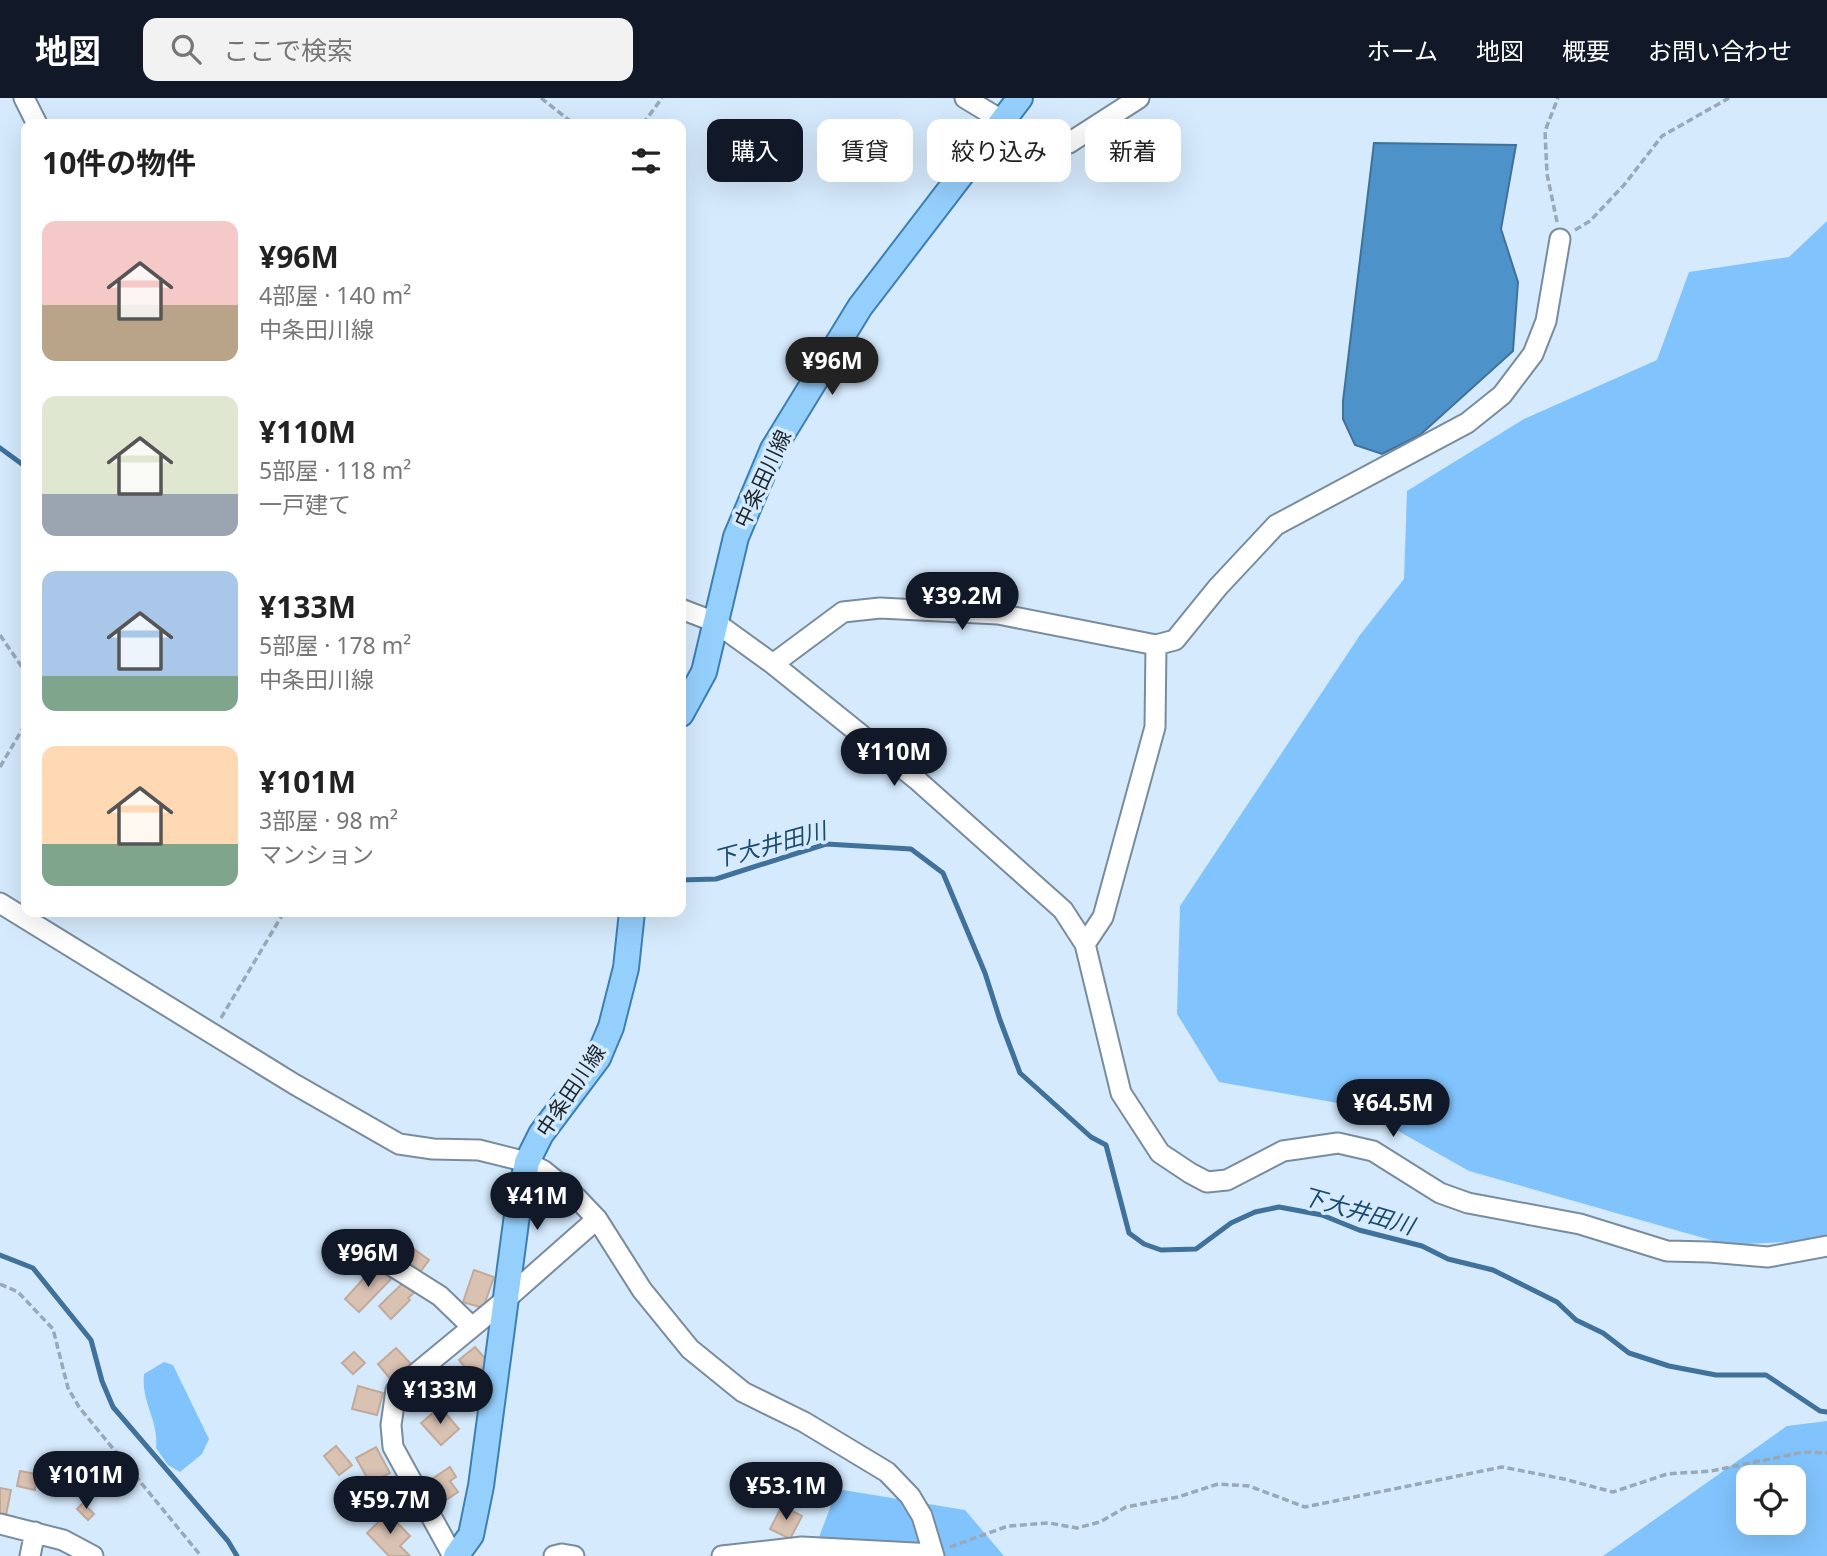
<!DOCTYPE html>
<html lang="ja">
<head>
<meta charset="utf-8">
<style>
  body { margin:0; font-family:"Noto Sans","Noto Sans JP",sans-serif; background:#f2f2f2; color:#222; height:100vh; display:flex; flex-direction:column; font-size:26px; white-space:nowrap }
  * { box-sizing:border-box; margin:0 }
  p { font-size:23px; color:#767676 }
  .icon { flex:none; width:38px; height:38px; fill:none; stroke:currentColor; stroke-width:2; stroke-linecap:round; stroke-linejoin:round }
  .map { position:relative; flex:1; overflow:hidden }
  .details { position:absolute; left:21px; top:21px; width:665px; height:798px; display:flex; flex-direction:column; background:#fff; border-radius:14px; box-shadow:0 7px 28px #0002 }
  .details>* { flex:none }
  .top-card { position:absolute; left:707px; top:21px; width:665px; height:63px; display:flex; gap:14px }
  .fabs { position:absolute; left:1736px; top:1367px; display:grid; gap:14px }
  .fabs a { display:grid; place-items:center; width:70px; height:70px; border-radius:14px; background:#fff; box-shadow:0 7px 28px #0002; font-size:35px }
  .price { position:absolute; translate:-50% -60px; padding:0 16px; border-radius:24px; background:#111827; color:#fff; font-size:23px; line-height:46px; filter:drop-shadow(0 2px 4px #0008) }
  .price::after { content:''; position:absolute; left:50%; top:42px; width:21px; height:16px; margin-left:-10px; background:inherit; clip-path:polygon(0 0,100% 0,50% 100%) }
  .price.on { background:#222; color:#fff }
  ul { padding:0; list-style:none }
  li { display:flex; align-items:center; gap:21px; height:175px; padding:0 21px }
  li span { display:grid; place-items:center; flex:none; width:196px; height:140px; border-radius:14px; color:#555 }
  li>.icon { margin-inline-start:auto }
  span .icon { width:84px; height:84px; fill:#fffc; stroke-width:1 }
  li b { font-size:30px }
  h2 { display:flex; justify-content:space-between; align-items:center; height:84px; padding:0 21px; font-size:30px }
  .tag { padding:0 24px; border-radius:14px; background:#fff; box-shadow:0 7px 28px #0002; font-size:24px; line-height:63px }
  .tag.on { background:#111827; color:#fff }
  header { display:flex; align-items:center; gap:42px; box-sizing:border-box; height:98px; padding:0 35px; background:#111827; color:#fff }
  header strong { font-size:33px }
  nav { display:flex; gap:38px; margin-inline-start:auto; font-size:24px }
  .search { width:490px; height:63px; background:#f2f2f2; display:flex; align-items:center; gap:18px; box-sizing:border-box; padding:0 24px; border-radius:14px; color:#767676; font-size:26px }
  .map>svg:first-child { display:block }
  .green { fill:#81c4fd; fill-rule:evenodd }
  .water { fill:#4e92ca; stroke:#3f719b; stroke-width:2 }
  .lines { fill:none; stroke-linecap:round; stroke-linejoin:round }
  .stream { stroke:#3f719b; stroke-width:5 }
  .building { fill:#dac2b3; stroke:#c2aa9b; stroke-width:2 }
  .minor-casing { stroke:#798c9e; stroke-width:23 }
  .major-casing { stroke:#3e7fb3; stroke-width:28 }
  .path { stroke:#98a9b8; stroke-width:3.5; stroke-dasharray:7 3.5; stroke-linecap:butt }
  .minor { stroke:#fff; stroke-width:19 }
  .major { stroke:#95d0fd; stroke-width:24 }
  .labels { text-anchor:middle; stroke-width:7; stroke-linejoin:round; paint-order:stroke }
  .street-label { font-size:21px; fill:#1d252c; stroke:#d5eafd }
  .water-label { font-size:23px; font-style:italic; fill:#194b71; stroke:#d5eafd }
</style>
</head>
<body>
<header>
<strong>地図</strong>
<div class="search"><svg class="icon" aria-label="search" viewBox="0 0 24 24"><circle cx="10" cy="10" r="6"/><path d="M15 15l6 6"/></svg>ここで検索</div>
<nav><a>ホーム</a><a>地図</a><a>概要</a><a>お問い合わせ</a></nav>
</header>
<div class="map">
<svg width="1827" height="1458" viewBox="0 0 1827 1458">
  <rect width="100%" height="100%" fill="#d5eafd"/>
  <path class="green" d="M1827,123V1142L1728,1147L1469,1073L1354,1008L1219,984L1177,916L1180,808L1360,537L1404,481L1407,393L1524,321L1657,262L1689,174L1789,159Z
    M164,1264L173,1267L209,1341L202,1356L180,1374L168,1367L156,1350C159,1322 141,1305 144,1276Z
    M1827,1323V1458H1603L1787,1328ZM1794,1379V1424H1748V1379Z
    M837,1391L965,1412L1004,1458H812Z"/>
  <path class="water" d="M1374,45L1516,47L1501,131L1518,184L1513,253L1420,337L1382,356L1355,347L1343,321V303Z"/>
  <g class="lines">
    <path class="stream" d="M0,350L26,369
      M681,782L716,781L826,746L911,751L943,775L985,875L1000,922L1020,975L1091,1039L1106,1047L1129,1135L1144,1146L1161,1152L1196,1151L1231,1125L1255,1114L1279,1109L1322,1117L1359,1132L1422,1148L1448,1161L1493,1172L1557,1204L1576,1222L1603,1235L1629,1255L1669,1268L1716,1277H1766L1820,1313L1827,1314
      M0,1157L33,1170L91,1242L102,1283L113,1309L228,1443L237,1458"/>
  </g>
  <path class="building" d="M414,1151L429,1162L421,1173L406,1163Z
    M376,1167L391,1181L359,1214L345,1201Z
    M474,1172L494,1179L483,1210L463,1204Z
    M405,1183L415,1194L408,1200L410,1202L391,1221L379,1208Z
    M475,1249L489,1265L472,1278L459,1262Z
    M396,1250L411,1266L392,1283L378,1266Z
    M354,1254L365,1265L353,1276L342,1265Z
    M455,1271L470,1291L451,1306L435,1285Z
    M358,1288L383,1295L377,1317L352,1311Z
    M440,1309L459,1331L441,1347L421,1325Z
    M336,1348L352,1367L339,1377L324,1358Z
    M376,1349L390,1375L370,1385L356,1360Z
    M450,1369L456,1379L450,1383L458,1394L443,1404L429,1383Z
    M20,1373L37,1376L35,1392L17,1388Z
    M0,1390L11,1392L6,1417L0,1416Z
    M83,1405L94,1416L88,1422L77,1411Z
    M782,1408L802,1418L790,1441L770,1431Z
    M388,1415L410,1438L400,1448L410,1458H389L367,1435Z"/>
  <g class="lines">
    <defs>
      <path id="minor" d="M24,0L37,26
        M965,0L1003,23L1034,48L1048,50L1069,45L1139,0
        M681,511L715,524L773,566L916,681L1063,812L1085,846L1121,995L1160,1055L1190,1075L1207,1084L1227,1082L1283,1053L1338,1045L1373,1053L1440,1095L1468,1105L1580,1126L1667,1153L1709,1154L1768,1159L1827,1148
        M773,566L843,514L880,510L998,516L1156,547L1175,542L1218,489L1276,427L1467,325L1502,297L1533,256L1546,223L1560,141
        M0,805L294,986L399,1046L433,1051L479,1052L527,1064L544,1073L576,1099L597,1121L642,1192L690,1251L743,1294L804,1324L887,1374L910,1398L922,1418L934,1458
        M1085,846L1103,819L1155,629L1156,547
        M383,1162L440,1198L472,1229
        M0,1426L63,1442L93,1458
        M30,1458L35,1434
        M453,1458L393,1349L391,1327L396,1292L505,1202L597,1121
        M554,1458L562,1456L574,1458
        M722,1458L802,1449L933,1456"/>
      <path id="major" d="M681,616L704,574L736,439L773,351L860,209L1020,0
        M456,1458L471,1437L481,1388L517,1117L527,1064L541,1036L598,960L611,929L626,870L632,814"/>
    </defs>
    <use href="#minor" class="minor-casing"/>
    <use href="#major" class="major-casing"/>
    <path class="path" d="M541,0L574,26
      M643,26L662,0
      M1557,124L1547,76L1545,33L1558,0
      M1575,132L1590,123L1624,87L1662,38L1729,0
      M0,537L26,575
      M0,669L26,625
      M221,920L284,814
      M0,1186L18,1194L53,1231L68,1290L79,1309L201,1458
      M950,1449L1008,1428L1049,1425L1077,1430L1100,1424L1126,1409L1178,1399L1218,1386L1249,1388L1305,1409L1502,1369L1564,1381L1613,1394L1667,1376L1711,1373L1804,1354L1827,1355"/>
    <use href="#minor" class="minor"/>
    <use href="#major" class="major"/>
  </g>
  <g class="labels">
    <g class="street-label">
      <text transform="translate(763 381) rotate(-65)" y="7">中条田川線</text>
      <text transform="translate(571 993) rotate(-56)" y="7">中条田川線</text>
    </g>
    <g class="water-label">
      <text transform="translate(770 747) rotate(-15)" y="8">下大井田川</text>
      <text transform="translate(1358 1113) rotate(16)" y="8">下大井田川</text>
    </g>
  </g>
</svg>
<div class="fabs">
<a><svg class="icon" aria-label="locate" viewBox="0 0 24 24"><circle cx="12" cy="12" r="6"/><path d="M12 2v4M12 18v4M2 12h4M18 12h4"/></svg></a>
</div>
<b class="price on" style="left:832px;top:299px">¥96M</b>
<b class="price" style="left:962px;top:534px">¥39.2M</b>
<b class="price" style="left:894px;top:690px">¥110M</b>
<b class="price" style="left:1393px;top:1041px">¥64.5M</b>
<b class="price" style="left:537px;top:1134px">¥41M</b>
<b class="price" style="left:368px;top:1191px">¥96M</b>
<b class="price" style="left:440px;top:1328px">¥133M</b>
<b class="price" style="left:86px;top:1413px">¥101M</b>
<b class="price" style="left:786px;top:1424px">¥53.1M</b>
<b class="price" style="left:390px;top:1438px">¥59.7M</b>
<div class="top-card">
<a class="tag on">購入</a>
<a class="tag">賃貸</a>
<a class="tag">絞り込み</a>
<a class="tag">新着</a>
</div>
<section class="details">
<h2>10件の物件<svg class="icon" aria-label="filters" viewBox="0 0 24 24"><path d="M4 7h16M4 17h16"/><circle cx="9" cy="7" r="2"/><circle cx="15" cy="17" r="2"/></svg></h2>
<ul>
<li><span style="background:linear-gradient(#f6c9c9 60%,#b9a48a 0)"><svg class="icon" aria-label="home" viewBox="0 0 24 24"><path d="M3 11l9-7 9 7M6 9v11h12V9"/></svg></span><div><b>¥96M</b><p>4部屋 · 140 m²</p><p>中条田川線</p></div></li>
<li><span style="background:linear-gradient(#dfe7d0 70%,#9aa5b1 0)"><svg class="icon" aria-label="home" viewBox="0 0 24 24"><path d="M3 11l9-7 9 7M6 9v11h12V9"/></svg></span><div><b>¥110M</b><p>5部屋 · 118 m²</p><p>一戸建て</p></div></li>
<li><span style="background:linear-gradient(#a9c7e8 75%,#7fa58c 0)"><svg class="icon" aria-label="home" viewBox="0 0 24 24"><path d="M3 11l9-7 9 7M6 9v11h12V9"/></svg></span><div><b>¥133M</b><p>5部屋 · 178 m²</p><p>中条田川線</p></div></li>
<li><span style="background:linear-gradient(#ffd9b3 70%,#7fa58c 0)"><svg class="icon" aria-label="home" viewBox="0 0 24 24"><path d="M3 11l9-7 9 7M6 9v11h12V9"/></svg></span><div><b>¥101M</b><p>3部屋 · 98 m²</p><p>マンション</p></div></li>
</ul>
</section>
</div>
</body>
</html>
